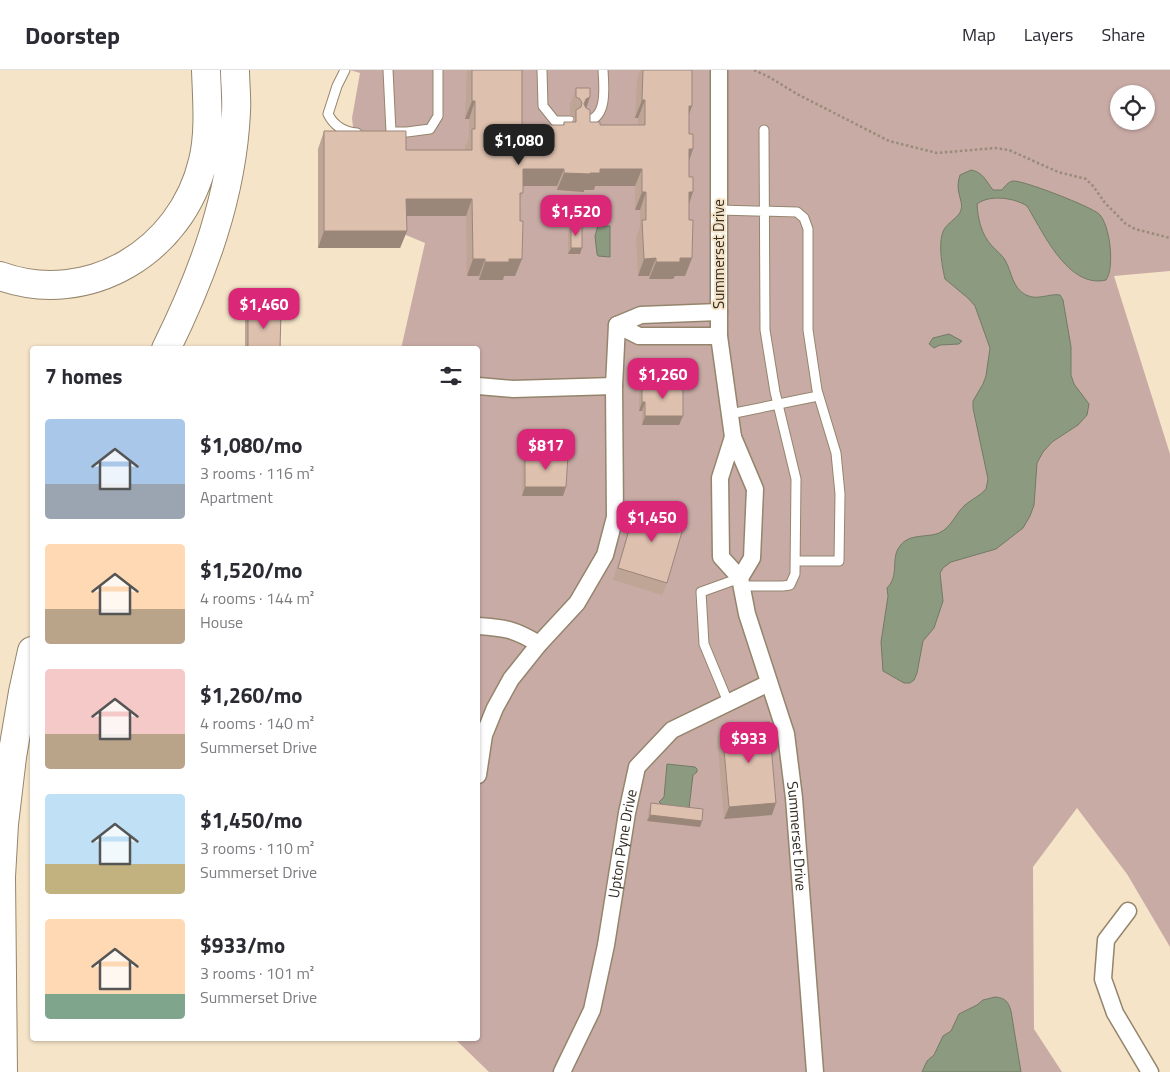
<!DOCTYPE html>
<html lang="en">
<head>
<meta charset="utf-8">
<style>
  body { margin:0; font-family:"Titillium Web",sans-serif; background:#f7f7f7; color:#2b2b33; height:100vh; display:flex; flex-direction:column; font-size:19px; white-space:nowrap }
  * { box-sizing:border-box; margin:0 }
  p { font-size:16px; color:#7c7c81 }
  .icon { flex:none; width:28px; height:28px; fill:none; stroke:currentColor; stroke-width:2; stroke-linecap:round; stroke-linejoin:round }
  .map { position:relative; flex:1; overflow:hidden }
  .panel { position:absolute; left:30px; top:276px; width:450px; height:695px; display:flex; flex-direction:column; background:#fff; border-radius:5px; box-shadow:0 1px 4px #0004 }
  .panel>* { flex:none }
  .buttons { position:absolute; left:1110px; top:15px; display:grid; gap:10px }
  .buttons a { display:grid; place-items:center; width:45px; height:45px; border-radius:50%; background:#fff; box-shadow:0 1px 4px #0004; font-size:25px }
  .price { position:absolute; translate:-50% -42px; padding:0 11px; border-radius:10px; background:#db2777; color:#fff; font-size:16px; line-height:32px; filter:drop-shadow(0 1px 2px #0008) }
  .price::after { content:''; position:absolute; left:50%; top:30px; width:15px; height:11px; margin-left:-8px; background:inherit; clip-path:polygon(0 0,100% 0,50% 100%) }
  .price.on { background:#222; color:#fff }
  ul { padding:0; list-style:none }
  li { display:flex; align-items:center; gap:15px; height:125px; padding:0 15px }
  li span { display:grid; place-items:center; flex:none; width:140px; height:100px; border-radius:5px; color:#555 }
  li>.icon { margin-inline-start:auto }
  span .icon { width:60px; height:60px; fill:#fffc; stroke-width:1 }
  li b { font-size:21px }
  h2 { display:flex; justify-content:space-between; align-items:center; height:60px; padding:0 15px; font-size:21px }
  header { display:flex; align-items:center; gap:30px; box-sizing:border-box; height:70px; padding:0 25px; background:#fff; border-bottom:1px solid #e1e1e2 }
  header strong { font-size:24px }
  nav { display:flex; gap:28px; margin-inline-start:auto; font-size:18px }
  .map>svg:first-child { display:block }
  .green { fill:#c9aba6; fill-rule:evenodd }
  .water { fill:#8c9b80; stroke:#717a64 }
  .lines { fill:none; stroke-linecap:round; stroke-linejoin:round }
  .service-casing { stroke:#94856c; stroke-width:11 }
  .minor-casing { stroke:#94856c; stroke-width:19 }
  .motorway-casing { stroke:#94856c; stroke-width:30 }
  .path { stroke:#988c78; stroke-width:2.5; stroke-dasharray:2.5 2.5; stroke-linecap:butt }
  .service { stroke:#fff; stroke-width:9 }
  .minor { stroke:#fff; stroke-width:16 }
  .motorway { stroke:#fff; stroke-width:28 }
  .wall { fill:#bea596 }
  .shaded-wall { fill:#9b867a }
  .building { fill:#ddc0ae; stroke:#9b867a }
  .labels { text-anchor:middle; stroke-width:4; stroke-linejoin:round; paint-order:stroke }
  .street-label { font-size:15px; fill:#332d22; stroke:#f5e4c8 }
</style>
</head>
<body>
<header>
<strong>Doorstep</strong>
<nav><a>Map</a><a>Layers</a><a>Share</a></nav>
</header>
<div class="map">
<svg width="1170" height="1002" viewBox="0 0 1170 1002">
  <rect width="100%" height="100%" fill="#f5e4c8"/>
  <path class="green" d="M350,0H1170V201L1114,206L1170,384V877L1127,804L1077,738L1033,797L1034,959L1062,1002H489L455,969H478V279H401L425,173L363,147L352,48L360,3ZM1119,24H1146V51H1119Z"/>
  <path class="water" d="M971,100C983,102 986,111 993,120H1002C1005,116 1008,112 1013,111C1023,110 1092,137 1099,144C1110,154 1115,198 1106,210C1068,219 1043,162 1027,136C1015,128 990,124 977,134C978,149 981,164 992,176C996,180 1002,185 1005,190C1012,202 1012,218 1026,225C1038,231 1049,223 1060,225L1063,230L1071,277V305L1074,314L1089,334L1087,345L1078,355L1052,372L1043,382L1037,393L1034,435L1030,446L1023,458L996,479L951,492L943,498L940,503L943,531L934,558L923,571L917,603L914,610L910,613H904L883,601L881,572L888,526L887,518C900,505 890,488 900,476C909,463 927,468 939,463C952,457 955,444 965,435C972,429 980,426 986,419L988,409L973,338V331L983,314L986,306L990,278L975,236L969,229L945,209C942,196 937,169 945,158C949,152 959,147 961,140C964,130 954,122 960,105Z
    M598,156H610V187L598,186L597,184L595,166Z
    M949,264L962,271L959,274L940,275L934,278L929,274L933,268Z
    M667,694L695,697L697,699V702L693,705L689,738L664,736L659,732L664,727Z
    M995,927C1005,928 1008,931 1011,941L1021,1002H922L927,991L934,985L943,966L951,961L959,944L977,935L983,930Z"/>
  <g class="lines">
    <defs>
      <path id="service" d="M345,0L337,16L328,44C334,56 344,62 357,63
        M388,0L391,62
        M542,0L543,36L555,51H570
        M584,51C608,51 604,17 603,0
        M395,62H407L430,59L438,46V0
        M719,140L797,142L804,148L808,159V260L817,320L836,383L840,424L839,491H796
        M730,344L818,326
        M742,516H783L790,515L795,504L796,409L775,322L765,260L764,60
        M728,632L704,574L701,522L740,508"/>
      <g id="minor">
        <path d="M719,0V266L733,367L755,419L752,488L740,508"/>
        <path d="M719,266H639L617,255L641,245L719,242"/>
        <path d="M478,316L513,319L614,316"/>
        <path id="s1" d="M733,367L720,408L721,487L740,508L747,544L786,664L794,728L815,1002"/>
        <path d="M478,556C506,558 514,559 539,574"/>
        <path d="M478,705L484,665L495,638L511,609L539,574L577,533L605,485L615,447L614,316L617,255"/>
        <path d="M1128,841L1106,870L1103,909L1115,943L1150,1002"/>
        <path id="s2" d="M562,1002L592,940L606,875L627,743L637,697L672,660L769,613"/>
      </g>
      <path id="motorway" d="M0,206C88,238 182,181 203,91C210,62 207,30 206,0
        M166,279C203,204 232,126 236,42C237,28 235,14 235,0
        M3,1002L1,807L4,754L12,687L23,622L32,581"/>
    </defs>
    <use href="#service" class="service-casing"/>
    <use href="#minor" class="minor-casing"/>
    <use href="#motorway" class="motorway-casing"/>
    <path class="path" d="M754,0L769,7L797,24L889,71L937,83L995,78L1009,80L1058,102L1086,109L1093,116L1105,133L1126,154L1135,159L1170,168"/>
    <use href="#service" class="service"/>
    <use href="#minor" class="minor"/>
    <use href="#motorway" class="motorway"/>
  </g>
  <path class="wall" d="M467,0H522V55H563L564,52H572L574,46L570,45V35L576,18L586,38L590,52L600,55H638V48H635L637,10L640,0H692L689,45V150L692,188L685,206H675L673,209H649V206H638L636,168L640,157V140H635V116H595L594,120H584V122L557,120V116H523V123L520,130L522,189L515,206H504L503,210H479V206H467L466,146H407V161L400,178H318V79L324,61L406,80H465V77L469,67V49H465Z
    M571,156L580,184H568V162Z
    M248,242L280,279H245V251Z
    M642,315L683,346L679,355H642V341H639V324Z
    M525,386L566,417L563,426H522V395Z
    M637,433L667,513L662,525L613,510L633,445Z
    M722,656L772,745L724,749L717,668Z
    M651,733L700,757L647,751L649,739Z"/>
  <path class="shaded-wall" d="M590,27L584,45L580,47L586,29Z
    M642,30H645L638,48H635Z
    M472,31H475L469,49H465Z
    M689,36H692L686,53Z
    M689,79H693L687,97Z
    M523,99H564L557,116H516Z
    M600,99H642L635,116H595L594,120H584V122L557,120L564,103H590Z
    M642,122H646L640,140H635Z
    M689,122H693L687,140Z
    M406,129H472L466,146H400Z
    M324,161H407L400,178H318Z
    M571,178H582L580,184H568Z
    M656,188L649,206H638L644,189Z
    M680,188H692L685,206H675L673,209H649L656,192Z
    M473,189H485L479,206H467Z
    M509,189H522L515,206H504L503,210H479L485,192Z
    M642,332H645L642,341H639Z
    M645,346H683L679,355H642Z
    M525,417H566L563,426H522Z
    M776,733L772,745L724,749L729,737Z
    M650,745L702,751L700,757L647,751Z"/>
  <path class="building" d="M472,0H522V55H564V52H576V40L581,37L582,33L580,29L576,27V18H590V27L586,29L584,34L586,38L590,40V52H600V55H645V30H642L643,0H692V36H689V64H693V79H689V107H693V122H689V150H693L692,188H680V192H656V188L644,189L642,150H646V122H642V99H600V103H590V104L564,103V99H523V123H520V151H523L522,189H509V192H485V189H473L472,129H406L407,161H324V61H406V80H472V59H475V31H472Z
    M571,156H582V178H571Z
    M248,242H281L280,279H248Z
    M642,315H683V346H645V332H642Z
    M568,385L566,417H525V386Z
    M637,433L686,448L667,513L618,498Z
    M769,652L776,733L729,737L722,656Z
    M651,733L703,739L702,751L650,745Z"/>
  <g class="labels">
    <g class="street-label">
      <text transform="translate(719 184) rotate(-90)" y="5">Summerset Drive</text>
      <text dy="5" stroke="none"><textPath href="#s1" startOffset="416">Summerset Drive</textPath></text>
      <text dy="5" stroke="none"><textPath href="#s2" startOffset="238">Upton Pyne Drive</textPath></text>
    </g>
  </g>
</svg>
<div class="buttons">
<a><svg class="icon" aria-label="locate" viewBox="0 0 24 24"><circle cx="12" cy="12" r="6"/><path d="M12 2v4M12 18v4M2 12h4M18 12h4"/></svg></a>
</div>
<b class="price on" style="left:519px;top:96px">$1,080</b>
<b class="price" style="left:576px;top:167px">$1,520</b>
<b class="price" style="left:264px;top:260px">$1,460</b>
<b class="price" style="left:663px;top:330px">$1,260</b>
<b class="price" style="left:546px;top:401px">$817</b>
<b class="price" style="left:652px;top:473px">$1,450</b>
<b class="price" style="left:749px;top:694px">$933</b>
<section class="panel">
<h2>7 homes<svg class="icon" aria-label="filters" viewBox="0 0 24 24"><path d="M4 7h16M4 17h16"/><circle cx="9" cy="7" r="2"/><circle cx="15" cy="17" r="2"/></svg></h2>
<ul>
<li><span style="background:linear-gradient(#a9c7e8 65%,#9aa5b1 0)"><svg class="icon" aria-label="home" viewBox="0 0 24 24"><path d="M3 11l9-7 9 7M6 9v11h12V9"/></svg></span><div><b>$1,080/mo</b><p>3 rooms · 116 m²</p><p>Apartment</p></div></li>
<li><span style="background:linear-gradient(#ffd9b3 65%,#b9a48a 0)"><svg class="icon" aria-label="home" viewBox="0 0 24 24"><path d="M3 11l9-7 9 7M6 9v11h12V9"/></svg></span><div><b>$1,520/mo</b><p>4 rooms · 144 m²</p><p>House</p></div></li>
<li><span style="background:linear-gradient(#f6c9c9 65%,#b9a48a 0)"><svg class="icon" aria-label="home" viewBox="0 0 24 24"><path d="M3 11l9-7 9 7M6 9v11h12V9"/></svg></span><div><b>$1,260/mo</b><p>4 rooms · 140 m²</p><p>Summerset Drive</p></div></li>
<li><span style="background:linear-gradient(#bfe0f5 70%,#c2b280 0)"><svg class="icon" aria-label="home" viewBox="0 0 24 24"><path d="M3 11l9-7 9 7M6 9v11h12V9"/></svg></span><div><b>$1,450/mo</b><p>3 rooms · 110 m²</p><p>Summerset Drive</p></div></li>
<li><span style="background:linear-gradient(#ffd9b3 75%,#7fa58c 0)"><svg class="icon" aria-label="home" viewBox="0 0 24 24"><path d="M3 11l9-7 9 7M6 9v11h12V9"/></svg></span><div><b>$933/mo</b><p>3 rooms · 101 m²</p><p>Summerset Drive</p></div></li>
</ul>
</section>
</div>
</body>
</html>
